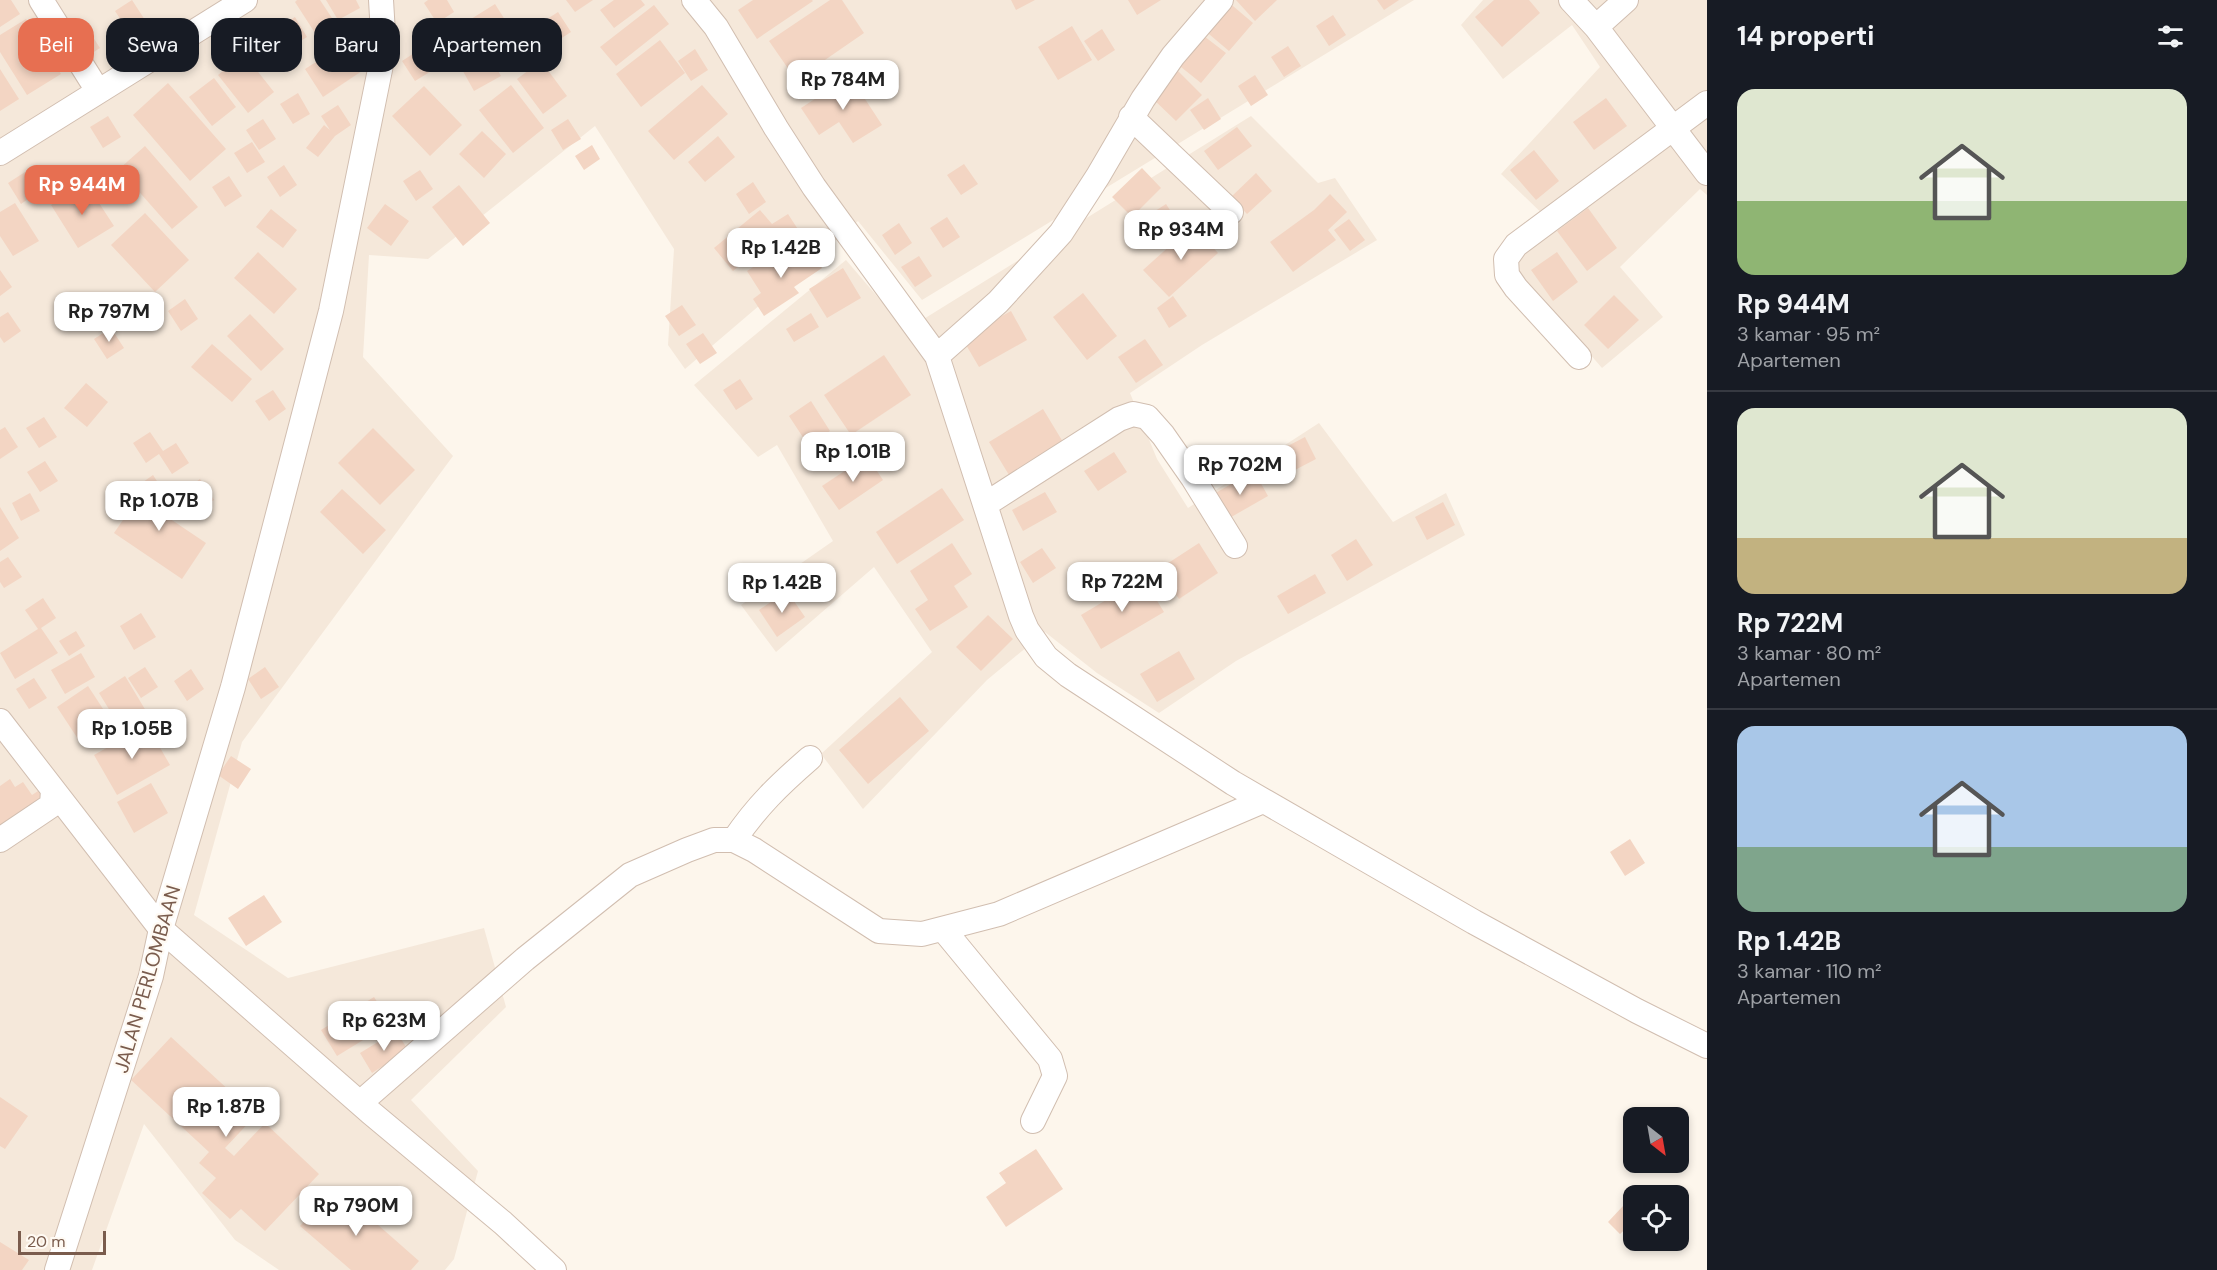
<!DOCTYPE html>
<html lang="id">
<head>
<meta charset="utf-8">
<style>
  body { margin:0; font-family:"DM Sans",sans-serif; background:#20242c; color:#f1f3f6; height:100vh; display:flex; flex-direction:column; font-size:22px; white-space:nowrap }
  * { box-sizing:border-box; margin:0 }
  p { font-size:20px; color:#9ea1a6 }
  .icon { flex:none; width:33px; height:33px; fill:none; stroke:currentColor; stroke-width:2; stroke-linecap:round; stroke-linejoin:round }
  .map { position:relative; flex:1; overflow:hidden }
  .details { display:flex; flex-direction:column; background:#171b24; width:510px }
  .details>* { flex:none }
  .guide { position:absolute; left:18px; top:18px; width:570px; height:54px; display:flex; gap:12px }
  .needle { width:39px; rotate:149deg }
  .fabs { position:absolute; left:1623px; top:1107px; display:grid; gap:12px }
  .fabs a { display:grid; place-items:center; width:66px; height:66px; border-radius:12px; background:#171b24; box-shadow:0 3px 9px #0003; font-size:30px }
  .scale { position:absolute; left:18px; bottom:15px; width:88px; box-sizing:border-box; padding-left:6px; border:3px solid #7a5c4d; border-top:0; font-size:16px; line-height:21px; white-space:nowrap; color:#7a5c4d; -webkit-text-stroke:4px #fffaf3; paint-order:stroke }
  .price { position:absolute; translate:-50% -51px; padding:0 14px; border-radius:12px; background:#fff; color:#222; font-size:20px; line-height:39px; filter:drop-shadow(0 2px 3px #0008) }
  .price::after { content:''; position:absolute; left:50%; top:36px; width:18px; height:14px; margin-left:-9px; background:inherit; clip-path:polygon(0 0,100% 0,50% 100%) }
  .price.on { background:#e76f51; color:#fff }
  ul { padding:0; list-style:none }
  li { display:grid; align-content:center; gap:12px; height:318px; padding:0 30px }
  li+li { border-top:2px solid #363941 }
  li span { display:grid; place-items:center; height:186px; border-radius:18px; color:#555 }
  li>.icon { margin-inline-start:auto }
  span .icon { width:108px; height:108px; fill:#fffc; stroke-width:1 }
  li b { font-size:26px }
  h2 { display:flex; justify-content:space-between; align-items:center; height:72px; padding:0 30px; font-size:26px }
  .chip { padding:0 21px; border-radius:18px; background:#171b24; box-shadow:0 3px 9px #0003; font-size:21px; line-height:54px }
  .chip.on { background:#e76f51; color:#fff }
  main { display:flex; flex:1; min-height:0 }
  .map>svg:first-child { display:block }
  .residential { fill:#f5e8da }
  .building { fill:#f3d5c3 }
  .lines { fill:none; stroke-linecap:round; stroke-linejoin:round }
  .minor-casing { stroke:#d1beb0; stroke-width:26 }
  .minor { stroke:#fff; stroke-width:24 }
  .labels { text-anchor:middle; stroke-width:4.5; stroke-linejoin:round; paint-order:stroke }
  .street-label { font-size:20px; fill:#7a5c4d; stroke:#fffaf3 }
</style>
</head>
<body>
<main>
<div class="map">
<svg width="1707" height="1270" viewBox="0 0 1707 1270">
  <rect width="100%" height="100%" fill="#fdf6ec"/>
  <path class="residential" d="M0,0H1414L922,300L858,221L685,369L668,345L674,249L595,126L428,259L369,255L363,357L453,456L242,742L194,915L288,978L484,928L506,1007L411,1100L478,1171L454,1259L445,1270H279L235,1240L144,1124L92,1270H0Z
    M1483,0H1707V195L1700,189L1620,267L1663,317L1602,368L1513,266L1553,224L1501,174L1600,67L1572,25L1503,79L1461,25Z
    M1251,116L1318,183L1335,178L1377,240L1202,345L1130,393L1157,459L1188,508L1319,423L1393,522L1446,493L1465,535L1236,661L1159,713L1097,673L1045,632L987,680L863,809L821,754L932,652L874,567L776,652L741,605L833,541L777,445L758,457L694,385L846,260L906,330Z"/>
  <path class="building" d="M0,0H11L20,14L0,27Z
    M132,0L145,20L128,31L115,11Z
    M297,0H320L334,21L315,33L295,2Z
    M326,0H356L360,8L338,20Z
    M428,0H447L454,12L437,23L424,3Z
    M566,0H593L575,12Z
    M614,0H641L645,5L614,28L600,10Z
    M753,0H812L813,1L757,39L738,10Z
    M830,0H842L864,33L796,80L769,41Z
    M1011,0H1035L1016,10Z
    M1128,0H1161L1137,15Z
    M1236,0H1277L1255,21Z
    M1377,0H1399L1384,10Z
    M1494,0H1529L1540,13L1502,47L1475,17Z
    M1227,1L1253,23L1229,51L1203,29Z
    M495,4L512,31L485,48L501,76L474,91L459,64L448,71L431,44Z
    M654,5L669,24L616,66L600,47Z
    M558,12L571,32L554,43L541,23Z
    M1333,15L1346,35L1329,46L1316,26Z
    M295,17L307,37L281,53L269,33Z
    M26,19L61,74L27,95L0,52V35Z
    M1072,26L1092,60L1058,80L1038,47Z
    M87,28L100,48L83,59L69,39Z
    M1102,29L1115,50L1098,61L1084,41Z
    M1200,33L1226,53L1201,83L1176,63Z
    M660,40L685,73L641,107L616,74Z
    M517,41L530,61L512,72L499,52Z
    M347,42L365,69L323,97L305,69Z
    M1288,46L1301,66L1284,77L1271,57Z
    M695,49L708,70L691,81L678,61Z
    M419,50L433,70L415,81L402,61Z
    M244,54L274,92L248,113L218,75Z
    M541,61L567,96L543,114L517,79Z
    M0,69L19,99L0,111Z
    M1178,71L1202,95L1176,121L1151,97Z
    M1255,75L1268,95L1251,106L1238,86Z
    M850,76L882,125L853,143L839,122L819,135L801,108Z
    M214,78L236,107L212,126L189,97Z
    M168,83L226,149L190,181L133,115Z
    M511,85L544,128L513,153L479,110Z
    M702,85L728,114L674,160L648,131Z
    M424,86L462,125L430,156L392,116Z
    M298,93L310,114L293,124L280,104Z
    M1208,98L1221,119L1204,130L1190,110Z
    M1606,98L1627,126L1594,150L1573,122Z
    M338,105L351,125L335,136L318,157L306,148L324,125L330,130L321,116Z
    M108,116L121,137L103,148L90,127Z
    M263,119L276,139L259,150L246,130Z
    M568,119L581,139L563,150L551,130Z
    M1237,127L1252,146L1218,170L1204,151Z
    M482,131L506,154L484,178L459,154Z
    M718,136L735,157L705,182L688,162Z
    M252,142L265,162L247,173L234,153Z
    M592,145L600,159L584,170L575,156Z
    M145,146L198,207L172,229L119,169Z
    M1534,150L1559,181L1536,200L1510,170Z
    M964,164L978,184L961,195L947,175Z
    M284,165L297,185L280,197L267,177Z
    M1142,168L1161,188L1132,217L1112,197Z
    M420,170L433,189L416,201L403,181Z
    M25,172L38,192L21,204L8,183Z
    M1256,173L1272,191L1247,214L1231,197Z
    M229,176L242,196L225,207L212,187Z
    M753,182L766,202L749,214L736,194Z
    M86,183L114,226L78,248L51,205Z
    M459,185L490,223L463,246L432,207Z
    M1330,194L1347,212L1328,230L1336,240L1293,272L1270,242L1314,210Z
    M15,203L39,241L13,256L0,236V212Z
    M385,204L409,221L391,246L367,228Z
    M1166,204L1179,224L1162,235L1149,215Z
    M1588,208L1617,248L1587,271L1557,231Z
    M271,209L297,230L283,248L256,227Z
    M760,210L772,224L788,214L801,234L784,246L777,235L733,271L714,248Z
    M145,213L189,260L155,292L111,245Z
    M947,217L960,237L943,248L930,228Z
    M1349,219L1365,240L1350,251L1334,230Z
    M899,223L912,243L895,255L882,235Z
    M1193,225L1218,253L1169,297L1143,270Z
    M809,248L822,268L794,287L799,293L764,316L753,299L761,293L747,271L773,254L782,266Z
    M258,252L297,289L274,314L234,278Z
    M1557,252L1578,282L1553,301L1531,270Z
    M919,256L932,276L915,287L901,267Z
    M843,268L861,298L827,318L809,289Z
    M0,270L12,287L0,296Z
    M1083,293L1117,336L1087,360L1053,317Z
    M1614,295L1639,320L1608,349L1584,325Z
    M1173,296L1187,316L1169,328L1157,308Z
    M185,299L198,319L181,331L168,311Z
    M682,305L696,325L679,336L665,316Z
    M1011,311L1027,340L979,367L962,338Z
    M8,312L21,331L4,343L0,337V317Z
    M811,313L819,327L794,342L786,329Z
    M250,314L284,349L261,371L227,336Z
    M111,328L124,348L107,359L94,339Z
    M703,333L717,353L700,364L686,344Z
    M1145,339L1163,365L1136,383L1118,357Z
    M212,344L252,379L232,402L191,367Z
    M884,355L911,395L851,435L824,395Z
    M740,379L753,399L736,410L723,390Z
    M86,383L108,402L87,427L64,408Z
    M273,390L286,409L269,421L255,401Z
    M811,401L830,431L808,445L789,416Z
    M1043,409L1063,442L1009,475L989,442Z
    M44,417L57,437L39,448L26,428Z
    M5,427L18,447L0,459V430Z
    M373,428L415,470L380,505L338,463Z
    M150,432L163,451L176,443L189,463L172,474L159,454L146,463L133,443Z
    M1305,437L1316,459L1293,471L1282,449Z
    M1114,452L1127,472L1098,491L1084,471Z
    M867,456L883,480L839,510L822,486Z
    M45,461L58,481L40,492L27,472Z
    M1254,471L1268,496L1226,520L1212,495Z
    M153,475L166,495L151,506L206,543L182,579L114,533L138,498L148,504L136,487Z
    M200,479L214,500L196,511L184,491Z
    M942,488L964,520L897,564L876,532Z
    M342,489L386,530L363,554L320,512Z
    M1045,492L1057,512L1023,531L1012,510Z
    M30,493L40,511L21,521L12,503Z
    M1443,502L1455,525L1427,540L1415,517Z
    M0,507L19,538L0,551Z
    M1356,539L1373,565L1347,581L1331,555Z
    M952,543L972,574L954,586L968,607L930,631L915,609L928,600L910,571Z
    M1199,543L1218,573L1179,599L1159,569Z
    M1042,548L1056,568L1033,583L1020,562Z
    M8,557L22,577L4,588L0,582V562Z
    M1315,574L1326,593L1288,614L1277,596Z
    M1143,578L1164,612L1101,649L1081,615Z
    M787,591L805,617L777,637L759,610Z
    M43,598L56,618L41,628L58,653L15,679L0,653L38,629L25,610Z
    M141,613L156,637L134,650L120,626Z
    M988,615L1013,639L981,671L956,647Z
    M76,631L85,646L69,656L59,641Z
    M1179,651L1195,679L1157,702L1140,674Z
    M81,653L95,677L65,694L51,670Z
    M145,667L158,687L141,698L128,678Z
    M265,667L279,687L261,699L248,679Z
    M191,669L204,689L187,701L174,681Z
    M125,676L149,716L123,732L99,693Z
    M34,678L47,698L29,709L16,689Z
    M88,686L109,718L78,739L57,707Z
    M900,697L929,731L868,784L839,750Z
    M171,709L181,725L164,735L154,720Z
    M147,725L170,765L117,795L94,755Z
    M231,756L251,769L238,789L218,775Z
    M10,779L15,787L23,782L32,795L41,789L50,804L0,838V786Z
    M151,783L168,813L134,833L117,802Z
    M1630,839L1645,863L1625,876L1610,852Z
    M264,895L282,922L246,946L228,918Z
    M374,997L391,1023L337,1056L321,1030Z
    M396,1031L408,1050L372,1073L360,1053Z
    M171,1037L256,1115L225,1148L234,1156L265,1123L319,1174L265,1231L241,1209L230,1219L202,1193L216,1178L199,1163L209,1152L131,1080Z
    M0,1097L28,1116L5,1149L0,1146Z
    M1036,1149L1063,1189L1006,1227L986,1197L1006,1183L999,1173Z
    M335,1187L419,1261L411,1270H351L300,1226Z
    M1623,1206L1634,1217V1221L1620,1234L1608,1222Z
    M0,1242L29,1260L22,1270H0Z"/>
  <g class="lines">
    <defs>
      <path id="minor" d="M41,0L98,91
        M694,0L716,27L776,128L814,187L937,356L1021,616L1027,630L1046,657L1068,675L1233,783L1474,922L1637,1011L1707,1046
        M1571,0L1596,27L1707,173
        M1596,27L1626,0
        M1131,117L1231,212
        M0,153L245,0
        M937,356L998,302L1061,233L1098,176L1143,99L1173,56L1221,0
        M1579,357L1516,288L1507,275L1506,259L1516,245L1707,103
        M986,504L1119,419L1133,414L1147,417L1163,435L1193,478L1235,546
        M0,721L161,929L370,1112L503,1223L554,1270
        M0,840L52,805L53,790
        M734,840C757,806 779,785 810,758
        M943,929L1050,1059L1055,1076L1033,1121
        M360,1103L525,959L630,875L687,850L714,840H734L754,850L879,931L922,934L999,914L1263,801
        M57,1270L151,976L161,929L233,687L331,311L384,50L381,0"/>
    </defs>
    <use href="#minor" class="minor-casing"/>
    <use href="#minor" class="minor"/>
  </g>
  <g class="labels">
    <g class="street-label">
      <text transform="translate(147 979) rotate(-74)" y="7">JALAN PERLOMBAAN</text>
    </g>
  </g>
</svg>
<div class="fabs">
<a><svg class="needle" viewBox="-14 -14 28 28"><path d="M0-13l5 13h-10z" fill="#e53935"/><path d="M0 13l5-13h-10z" fill="#9ea1a6"/></svg></a>
<a><svg class="icon" aria-label="locate" viewBox="0 0 24 24"><circle cx="12" cy="12" r="6"/><path d="M12 2v4M12 18v4M2 12h4M18 12h4"/></svg></a>
</div>
<div class="scale">20 m</div>
<b class="price" style="left:843px;top:111px">Rp 784M</b>
<b class="price on" style="left:82px;top:216px">Rp 944M</b>
<b class="price" style="left:1181px;top:261px">Rp 934M</b>
<b class="price" style="left:781px;top:279px">Rp 1.42B</b>
<b class="price" style="left:109px;top:343px">Rp 797M</b>
<b class="price" style="left:853px;top:483px">Rp 1.01B</b>
<b class="price" style="left:1240px;top:496px">Rp 702M</b>
<b class="price" style="left:159px;top:532px">Rp 1.07B</b>
<b class="price" style="left:1122px;top:613px">Rp 722M</b>
<b class="price" style="left:782px;top:614px">Rp 1.42B</b>
<b class="price" style="left:132px;top:760px">Rp 1.05B</b>
<b class="price" style="left:384px;top:1052px">Rp 623M</b>
<b class="price" style="left:226px;top:1138px">Rp 1.87B</b>
<b class="price" style="left:356px;top:1237px">Rp 790M</b>
<div class="guide">
<a class="chip on">Beli</a>
<a class="chip">Sewa</a>
<a class="chip">Filter</a>
<a class="chip">Baru</a>
<a class="chip">Apartemen</a>
</div>
</div>
<section class="details">
<h2>14 properti<svg class="icon" aria-label="filters" viewBox="0 0 24 24"><path d="M4 7h16M4 17h16"/><circle cx="9" cy="7" r="2"/><circle cx="15" cy="17" r="2"/></svg></h2>
<ul>
<li><span style="background:linear-gradient(#dfe7d0 60%,#8fb573 0)"><svg class="icon" aria-label="home" viewBox="0 0 24 24"><path d="M3 11l9-7 9 7M6 9v11h12V9"/></svg></span><div><b>Rp 944M</b><p>3 kamar · 95 m²</p><p>Apartemen</p></div></li>
<li><span style="background:linear-gradient(#dfe7d0 70%,#c2b280 0)"><svg class="icon" aria-label="home" viewBox="0 0 24 24"><path d="M3 11l9-7 9 7M6 9v11h12V9"/></svg></span><div><b>Rp 722M</b><p>3 kamar · 80 m²</p><p>Apartemen</p></div></li>
<li><span style="background:linear-gradient(#a9c7e8 65%,#7fa58c 0)"><svg class="icon" aria-label="home" viewBox="0 0 24 24"><path d="M3 11l9-7 9 7M6 9v11h12V9"/></svg></span><div><b>Rp 1.42B</b><p>3 kamar · 110 m²</p><p>Apartemen</p></div></li>
</ul>
</section>
</main>
</body>
</html>
